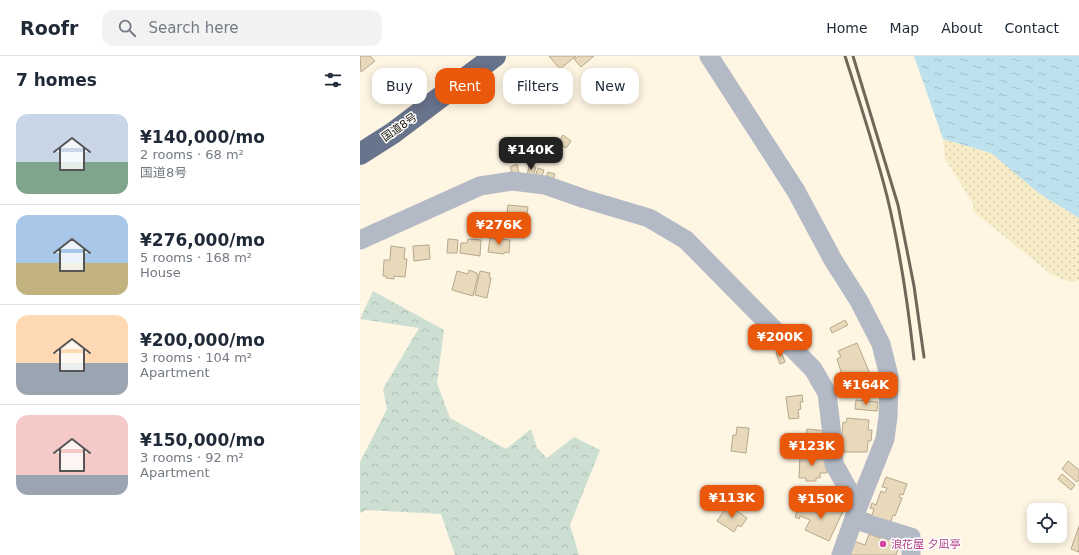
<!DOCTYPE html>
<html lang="en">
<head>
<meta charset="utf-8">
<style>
  body { margin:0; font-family:"DejaVu Sans","Noto Sans JP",sans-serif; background:#f2f2f3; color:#1f2937; height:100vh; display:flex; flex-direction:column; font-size:15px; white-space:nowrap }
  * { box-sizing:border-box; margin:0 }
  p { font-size:13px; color:#747a83 }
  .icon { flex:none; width:22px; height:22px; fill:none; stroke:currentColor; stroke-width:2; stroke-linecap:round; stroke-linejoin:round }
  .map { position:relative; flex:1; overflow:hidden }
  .side { display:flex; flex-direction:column; background:#fff; width:360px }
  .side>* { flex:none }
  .hud { position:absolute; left:12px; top:12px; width:380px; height:36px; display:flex; gap:8px }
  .buttons { position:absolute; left:667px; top:447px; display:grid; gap:8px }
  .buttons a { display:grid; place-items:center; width:40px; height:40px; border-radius:8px; background:#fff; box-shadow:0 2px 10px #0003; font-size:20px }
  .price { position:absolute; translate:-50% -34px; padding:0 9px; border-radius:8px; background:#ea580c; color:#fff; font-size:13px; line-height:26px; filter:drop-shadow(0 1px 2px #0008) }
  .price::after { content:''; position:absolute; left:50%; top:24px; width:12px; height:9px; margin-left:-6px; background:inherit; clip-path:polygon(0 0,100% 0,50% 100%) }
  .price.on { background:#222; color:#fff }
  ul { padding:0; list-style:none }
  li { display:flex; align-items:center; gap:12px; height:100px; padding:0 16px }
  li+li { border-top:1px solid #e0e1e3 }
  li span { display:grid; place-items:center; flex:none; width:112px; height:80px; border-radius:12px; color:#555 }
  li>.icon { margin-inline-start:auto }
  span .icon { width:48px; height:48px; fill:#fffc; stroke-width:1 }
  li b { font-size:17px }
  h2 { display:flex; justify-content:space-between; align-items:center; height:48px; padding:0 16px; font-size:17px }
  .pill { padding:0 14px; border-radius:12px; background:#fff; box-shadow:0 2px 10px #0003; font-size:14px; line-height:36px }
  .pill.on { background:#ea580c; color:#fff }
  header { display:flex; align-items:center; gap:24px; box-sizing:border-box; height:56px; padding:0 20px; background:#fff; border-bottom:1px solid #e0e1e3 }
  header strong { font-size:19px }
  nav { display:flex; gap:22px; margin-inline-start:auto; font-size:14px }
  .search { width:280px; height:36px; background:#f2f2f3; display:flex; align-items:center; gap:10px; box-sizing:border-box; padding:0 14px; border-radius:12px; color:#747a83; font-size:15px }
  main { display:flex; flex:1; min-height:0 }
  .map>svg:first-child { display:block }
  .forest { fill:url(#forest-crowns) }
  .sand { fill:url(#sand-dots) }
  .water { fill:url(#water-ripples) }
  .building { fill:#e8d9bb; stroke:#b6a88b }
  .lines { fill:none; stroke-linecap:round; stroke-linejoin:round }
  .minor { stroke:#b3b9c5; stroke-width:19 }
  .highway { stroke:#68738c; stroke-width:22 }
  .rail { stroke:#6f685a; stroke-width:3 }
  .hotel-dot { fill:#d1479c; stroke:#fff; stroke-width:1.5 }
  .labels { text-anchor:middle; stroke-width:3; stroke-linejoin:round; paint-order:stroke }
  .street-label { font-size:11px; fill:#1d170c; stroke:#fff }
  .hotel-label { font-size:11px; fill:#b23c85; stroke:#fff; text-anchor:start }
</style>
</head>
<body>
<header>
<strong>Roofr</strong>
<div class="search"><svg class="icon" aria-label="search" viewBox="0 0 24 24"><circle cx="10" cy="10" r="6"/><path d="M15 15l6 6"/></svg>Search here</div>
<nav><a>Home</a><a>Map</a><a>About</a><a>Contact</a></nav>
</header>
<main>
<section class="side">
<h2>7 homes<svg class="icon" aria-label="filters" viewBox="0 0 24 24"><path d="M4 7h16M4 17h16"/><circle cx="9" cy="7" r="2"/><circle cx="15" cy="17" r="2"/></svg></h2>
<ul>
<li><span style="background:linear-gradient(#c9d6e8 60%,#7fa58c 0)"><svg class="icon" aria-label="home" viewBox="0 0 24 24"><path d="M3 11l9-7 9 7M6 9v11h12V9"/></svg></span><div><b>¥140,000/mo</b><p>2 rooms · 68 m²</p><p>国道8号</p></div></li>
<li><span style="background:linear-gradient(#a9c7e8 60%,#c2b280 0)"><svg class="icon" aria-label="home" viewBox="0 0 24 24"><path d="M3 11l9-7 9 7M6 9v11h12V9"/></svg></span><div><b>¥276,000/mo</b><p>5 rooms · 168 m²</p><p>House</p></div></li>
<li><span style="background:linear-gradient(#ffd9b3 60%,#9aa5b1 0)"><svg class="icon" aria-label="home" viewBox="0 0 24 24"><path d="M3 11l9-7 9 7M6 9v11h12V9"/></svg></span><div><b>¥200,000/mo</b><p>3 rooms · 104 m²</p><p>Apartment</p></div></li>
<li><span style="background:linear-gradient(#f6c9c9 75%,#9aa5b1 0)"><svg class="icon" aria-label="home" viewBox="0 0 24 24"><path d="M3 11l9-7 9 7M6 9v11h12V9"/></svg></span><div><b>¥150,000/mo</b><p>3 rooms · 92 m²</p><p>Apartment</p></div></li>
</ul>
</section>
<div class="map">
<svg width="719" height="499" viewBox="0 0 719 499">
  <defs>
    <pattern id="forest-crowns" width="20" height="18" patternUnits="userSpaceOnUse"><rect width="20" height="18" fill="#ccdfd2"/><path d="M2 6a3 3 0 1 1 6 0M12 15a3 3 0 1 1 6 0" fill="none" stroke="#afbfb3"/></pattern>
    <pattern id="sand-dots" width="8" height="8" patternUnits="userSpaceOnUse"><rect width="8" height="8" fill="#f6ecc7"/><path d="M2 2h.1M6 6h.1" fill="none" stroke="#d2caaa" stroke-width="1.8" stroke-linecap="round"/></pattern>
    <pattern id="water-ripples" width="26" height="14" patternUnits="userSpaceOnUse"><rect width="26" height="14" fill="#bde1ed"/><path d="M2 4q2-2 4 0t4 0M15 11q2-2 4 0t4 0" fill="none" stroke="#a2c0ca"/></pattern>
  </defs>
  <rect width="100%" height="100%" fill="#fef5e3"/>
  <path class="forest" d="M13,235L84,274L77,327L90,362L146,393L171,373L177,392L187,402L214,381L240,394L210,469L219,499H95L81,458L6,454L0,457V406L27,353L23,333L59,272L0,263Z"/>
  <path class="sand" d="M583,83L631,97L680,138L719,162V224L711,226L692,219L612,154L614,149L585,103Z"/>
  <path class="water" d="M554,0H719V162L680,138L631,97L583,83Z"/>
  <path class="building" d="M0,0H10L15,5L1,16Z
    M189,0H216L200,13Z
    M219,0H234L221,11L214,3Z
    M168,13L177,26L174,28L173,26L155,37L148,25Z
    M203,79L211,85L206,92L198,87Z
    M157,108L159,118L153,119L150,111Z
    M169,110L176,111L173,121L167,120Z
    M178,112L184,114L181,123L175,121Z
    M188,116L195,118L192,126L185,124Z
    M148,149L168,151L164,182L150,181L152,167L146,166Z
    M130,182L150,184L149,197L145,196L144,198L128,196Z
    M88,183L98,184L97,197H87Z
    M108,183L121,184L120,200L100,197L101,187H107Z
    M69,189L70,203L54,205L53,190Z
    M31,190L45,192L44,203H47L45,221L34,220V223L26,222V220H23L24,204H30Z
    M109,214L117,217V219H118L113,240L92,234L97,215L108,218Z
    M120,215L130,217L129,221L131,222L127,242L115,239Z
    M485,264L488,269L472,277L470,272Z
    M497,287L513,325L504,329L503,326L493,331L492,326L489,327L487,320L483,322L477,303L481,301L478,295Z
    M421,295L425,306L420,308L416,297Z
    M442,339L443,346H440L441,353L438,354L439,362L429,363L426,341Z
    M496,344L518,346L517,355L495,353Z
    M487,362L509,364L508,374H512L511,385H508L507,396H484V391H481L483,366L486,367Z
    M377,371L389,372L386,397L371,395L373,379H376Z
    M447,373L467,375L466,385H458L457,397L441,395L443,382H446Z
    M440,398L458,399L457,403H468L467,417H460V422H456V425H446V422H439Z
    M708,405L719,414V424L717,426L702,413Z
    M702,418L715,429L711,434L698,423Z
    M526,421L547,428L543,439L540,438L539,441L542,442L535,460L533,459L530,468L504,462L506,457L512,459L514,453L510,452L512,447L516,449L521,435L525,437L527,432L522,431Z
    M388,430L395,432L389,450L381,448Z
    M440,448L458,457L459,454L461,455L464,448L476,453L477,450L484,453L469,485L445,474L450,464L440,460L439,463L435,461Z
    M368,449L387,462L381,471L378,469L374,476L357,465Z
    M719,470V496L711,493Z
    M509,478L520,482V479L541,487L536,499H485L491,484L505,489Z"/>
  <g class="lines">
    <path class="minor" d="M349,0L436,135L473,204L499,245L521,288L529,320L528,361L525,383L498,451L481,499
      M0,184L120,130L152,125L185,129L225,143L289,162L326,184L453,313L467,337L472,379L474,408L498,451
      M495,464L551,481V499"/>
    <path class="highway" d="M0,98L33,77L135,0"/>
    <path class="rail" d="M485,0C500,47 515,93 527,140C540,194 548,248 554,303
      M493,0L538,149L554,230L564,301"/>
  </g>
  <circle class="hotel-dot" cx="523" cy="488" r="4"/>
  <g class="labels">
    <g class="street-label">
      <text transform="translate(39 71) rotate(-35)" y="4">国道8号</text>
    </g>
    <g class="hotel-label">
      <text x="531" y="492">浪花屋 夕凪亭</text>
    </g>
  </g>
</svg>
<div class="buttons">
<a><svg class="icon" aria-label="locate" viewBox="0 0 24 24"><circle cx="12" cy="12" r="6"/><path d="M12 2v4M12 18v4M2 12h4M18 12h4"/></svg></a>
</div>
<b class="price on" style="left:171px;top:115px">¥140K</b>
<b class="price" style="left:139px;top:190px">¥276K</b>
<b class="price" style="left:420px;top:302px">¥200K</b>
<b class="price" style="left:506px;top:350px">¥164K</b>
<b class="price" style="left:452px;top:411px">¥123K</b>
<b class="price" style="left:372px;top:463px">¥113K</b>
<b class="price" style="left:461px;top:464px">¥150K</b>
<div class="hud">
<a class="pill">Buy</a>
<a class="pill on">Rent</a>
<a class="pill">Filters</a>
<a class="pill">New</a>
</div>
</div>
</main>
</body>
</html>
